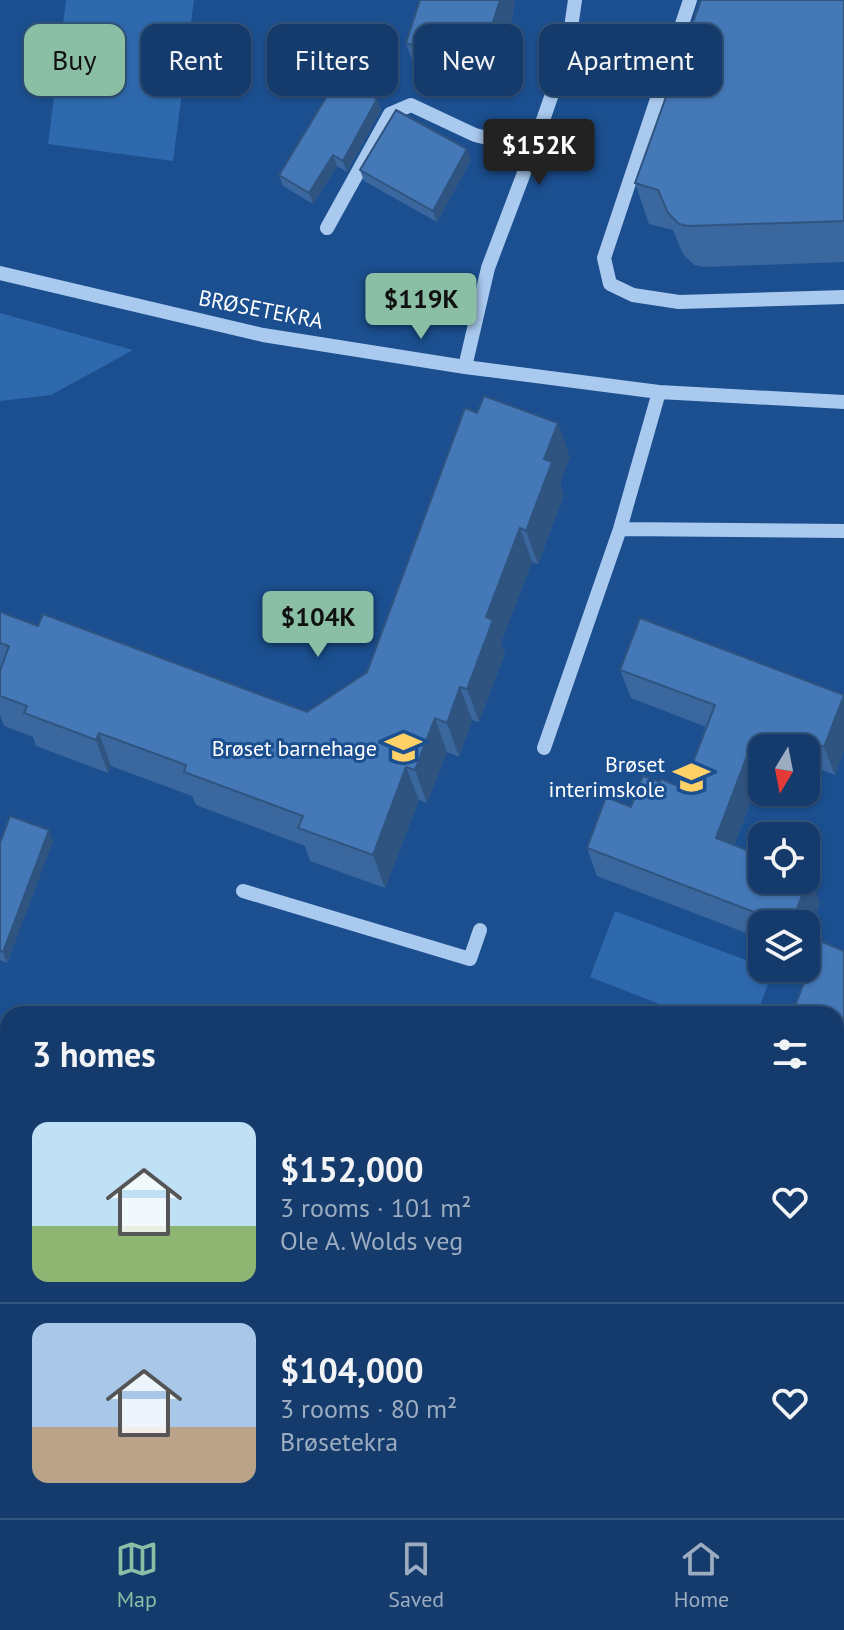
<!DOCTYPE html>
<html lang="en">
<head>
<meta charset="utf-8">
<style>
  body { margin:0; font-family:"PT Sans",sans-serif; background:#214673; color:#f1f3f6; height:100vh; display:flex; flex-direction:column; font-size:30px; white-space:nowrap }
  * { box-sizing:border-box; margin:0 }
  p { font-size:26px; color:#9dadc1 }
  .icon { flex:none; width:44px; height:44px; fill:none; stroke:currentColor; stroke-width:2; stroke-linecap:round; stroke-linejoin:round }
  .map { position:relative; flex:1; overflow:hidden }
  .details { position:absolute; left:0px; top:1006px; width:844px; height:512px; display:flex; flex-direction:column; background:#143b6b; border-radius:24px 24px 0 0; box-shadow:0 2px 6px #0004,0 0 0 2px #33557e }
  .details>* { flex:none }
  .banner { position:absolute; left:24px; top:24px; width:796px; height:72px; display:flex; gap:16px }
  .needle { width:52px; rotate:190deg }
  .fabs { position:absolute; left:748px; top:734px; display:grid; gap:16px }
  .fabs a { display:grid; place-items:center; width:72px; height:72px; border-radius:16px; background:#143b6b; box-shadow:0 2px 6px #0004,0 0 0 2px #33557e; font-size:40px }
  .price { position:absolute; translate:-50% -68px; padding:0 18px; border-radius:8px; background:#8abfa5; color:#111; font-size:26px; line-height:52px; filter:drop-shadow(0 2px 4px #0008) }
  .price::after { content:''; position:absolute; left:50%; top:48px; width:24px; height:18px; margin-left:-12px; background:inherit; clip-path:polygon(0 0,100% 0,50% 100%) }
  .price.current { background:#222; color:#fff }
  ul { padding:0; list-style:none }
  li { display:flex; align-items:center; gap:24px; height:200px; padding:0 32px }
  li+li { border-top:2px solid #33557e }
  li span { display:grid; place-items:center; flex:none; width:224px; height:160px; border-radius:16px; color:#555 }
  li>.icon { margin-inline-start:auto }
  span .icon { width:96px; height:96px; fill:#fffc; stroke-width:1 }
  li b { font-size:34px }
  h2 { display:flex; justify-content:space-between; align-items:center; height:96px; padding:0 32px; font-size:34px }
  .chip { padding:0 28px; border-radius:16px; background:#143b6b; box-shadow:0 2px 6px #0004,0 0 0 2px #33557e; font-size:28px; line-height:72px }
  .chip.current { background:#8abfa5; color:#111 }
  .menu { display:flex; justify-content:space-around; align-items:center; height:112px; border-top:2px solid #33557e; background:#143b6b; font-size:22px; color:#9dadc1 }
  .menu a { display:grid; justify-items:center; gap:4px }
  .menu .current { color:#8abfa5 }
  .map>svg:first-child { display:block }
  .green { fill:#2e69ad }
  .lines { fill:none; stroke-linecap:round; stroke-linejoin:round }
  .minor { stroke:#a9c9ee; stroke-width:14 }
  .wall { fill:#3a679d }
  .shaded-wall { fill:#305480 }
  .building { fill:#4478b7; stroke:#305480; stroke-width:2 }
  .labels { text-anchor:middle; stroke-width:6; stroke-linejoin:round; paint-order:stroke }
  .street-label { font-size:22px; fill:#fff; stroke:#1b4f8f }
  .poi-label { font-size:22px; fill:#fff; stroke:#1b4f8f; text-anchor:end }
</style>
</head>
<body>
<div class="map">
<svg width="844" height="1518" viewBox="0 0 844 1518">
  <rect width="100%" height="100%" fill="#1b4f8f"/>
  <path class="green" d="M66,0H194L173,161L48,144Z
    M191,39L231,48L227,89L184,91Z
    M0,313L133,350L51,395L0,401Z
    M615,911L773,970L757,1014H685L590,977Z
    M836,1117L844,1120V1459L836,1455Z"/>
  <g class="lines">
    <path class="minor" d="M690,0L604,258L610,284L633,295L679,302L844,297
      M327,228L390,114L411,105L475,135L533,149
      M0,273L263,335L465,367L659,392L844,402
      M465,367L488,268L533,149L568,48L575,0
      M620,529L844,531
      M544,748L620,529L659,392
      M243,891L470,959L480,930
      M0,1241L8,1244
      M664,1510L684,1518"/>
  </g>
  <path class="wall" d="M420,0H515L510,32L489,96L416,71L406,43Z
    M844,0V262L703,267L694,265L683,254L673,230L649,224L635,183Z
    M377,99L381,110L347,172L337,166L313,204L283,186L279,175Z
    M471,160L437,222L364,181L360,170Z
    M570,457L560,483L564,495L538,564L532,562L501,642L505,653L479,722L472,720L459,757L447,752L427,803L419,800L385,888L310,861L305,846L196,805L192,796L111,766L108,773L36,746L33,737L4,726L0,715V612L38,626L307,712L367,672Z
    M620,670L844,695V750L835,775L809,765L806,773V748H762V785L758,784L734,845L820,903L806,940V924H762V939L597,876L587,848L631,807L683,788L706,727L631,698Z
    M53,841L7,963L0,960V843Z
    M844,951V1069L836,1066V1014Z
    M0,1120L8,1123V1175L0,1172Z"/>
  <path class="shaded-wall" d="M500,0H515L510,32L489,96L479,67Z
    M377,99L381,110L347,172L343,161Z
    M467,149L471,160L437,222L433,211Z
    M333,155L337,166L313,204L309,193Z
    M558,423L570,457L560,483L564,495L538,564L526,531L544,459Z
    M520,528L532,562L501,642L505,653L479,722L467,689L486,617Z
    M460,687L472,720L459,757L447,723Z
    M844,695V750L835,775L824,747Z
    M435,718L447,752L427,803L415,770Z
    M99,733L111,766L108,773L96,740Z
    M799,736L803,748H794Z
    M747,756L758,784L726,866L716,838Z
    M806,756L809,765L806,773Z
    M406,767L419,800L385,888L373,855Z
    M49,830L53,841L7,963L3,952Z
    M810,875L820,903L806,940V924H791Z"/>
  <path class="building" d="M420,0H500L479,67L406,43Z
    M701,0H844V221L688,226L679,224L668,213L658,190L635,183Z
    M338,78L377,99L343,161L333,155L309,193L279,175Z
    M396,110L467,149L433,211L360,170Z
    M484,396L558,423L544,459L552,462L526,531L520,528L486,617L493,620L467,689L460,687L447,723L435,718L415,770L406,767L373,855L298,828L303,816L184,772L186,765L99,733L96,740L24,713L27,706L0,696V671L9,646L0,643V612L38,626L43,614L307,712L367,672L465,408L477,413Z
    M640,618L844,695L824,747L799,736L794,748H762V760L747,756L716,838L762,856V880H806V873L810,875L791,924H785L587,848L606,797L631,807L643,776L660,782L661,779L683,788L715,705L620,670Z
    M10,816L49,830L3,952L0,951V843Z
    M820,941L844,951V1045L836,1041V1014H792Z
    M0,1120L8,1123V1166L0,1163Z
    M142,1510H270L295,1518H139Z
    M420,1510H513L537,1518H418Z"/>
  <defs>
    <symbol id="school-bare" viewBox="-9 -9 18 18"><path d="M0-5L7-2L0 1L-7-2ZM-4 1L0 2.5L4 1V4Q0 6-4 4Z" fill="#ffd166" stroke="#1b4f8f" stroke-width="2.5" paint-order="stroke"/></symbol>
  </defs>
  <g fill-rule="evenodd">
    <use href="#school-bare" x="378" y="722" width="51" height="51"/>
    <use href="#school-bare" x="666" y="752" width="51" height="51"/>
  </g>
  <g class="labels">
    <g class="street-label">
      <text transform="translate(261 309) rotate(11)" y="8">BRØSETEKRA</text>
    </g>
    <g class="poi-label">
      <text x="377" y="756">Brøset barnehage</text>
      <text x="665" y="772">Brøset<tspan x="665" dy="25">interimskole</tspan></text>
    </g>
  </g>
</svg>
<div class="fabs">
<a><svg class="needle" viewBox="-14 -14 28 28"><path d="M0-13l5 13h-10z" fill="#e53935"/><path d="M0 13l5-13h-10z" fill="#9dadc1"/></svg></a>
<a><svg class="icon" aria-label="locate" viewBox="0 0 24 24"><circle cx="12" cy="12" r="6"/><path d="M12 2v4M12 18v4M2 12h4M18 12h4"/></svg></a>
<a><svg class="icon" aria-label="layers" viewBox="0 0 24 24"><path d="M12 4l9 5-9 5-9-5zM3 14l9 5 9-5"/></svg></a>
</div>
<b class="price current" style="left:539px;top:187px">$152K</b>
<b class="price" style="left:421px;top:341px">$119K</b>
<b class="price" style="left:318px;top:659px">$104K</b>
<div class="banner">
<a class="chip current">Buy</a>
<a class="chip">Rent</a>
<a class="chip">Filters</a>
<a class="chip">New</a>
<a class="chip">Apartment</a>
</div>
<section class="details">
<h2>3 homes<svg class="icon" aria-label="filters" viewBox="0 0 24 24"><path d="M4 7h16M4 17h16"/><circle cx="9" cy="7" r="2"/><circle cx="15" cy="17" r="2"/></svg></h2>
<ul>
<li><span style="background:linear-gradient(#bfe0f5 65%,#8fb573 0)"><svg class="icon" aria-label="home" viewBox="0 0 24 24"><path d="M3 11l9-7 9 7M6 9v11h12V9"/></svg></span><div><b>$152,000</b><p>3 rooms · 101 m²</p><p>Ole A. Wolds veg</p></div><svg class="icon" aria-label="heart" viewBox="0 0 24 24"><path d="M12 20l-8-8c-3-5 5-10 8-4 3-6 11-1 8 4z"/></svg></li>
<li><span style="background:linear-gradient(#a9c7e8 65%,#b9a48a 0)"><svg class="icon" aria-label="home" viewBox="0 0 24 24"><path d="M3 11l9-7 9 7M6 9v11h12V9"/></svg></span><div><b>$104,000</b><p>3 rooms · 80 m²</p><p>Brøsetekra</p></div><svg class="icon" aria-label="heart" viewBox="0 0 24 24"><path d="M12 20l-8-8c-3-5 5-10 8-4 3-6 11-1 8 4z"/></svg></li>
</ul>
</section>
</div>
<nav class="menu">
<a class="current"><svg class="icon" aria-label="map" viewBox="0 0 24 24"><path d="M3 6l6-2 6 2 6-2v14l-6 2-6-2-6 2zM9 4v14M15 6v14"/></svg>Map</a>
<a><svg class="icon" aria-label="saved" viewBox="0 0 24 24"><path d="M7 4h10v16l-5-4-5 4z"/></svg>Saved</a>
<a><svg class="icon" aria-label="home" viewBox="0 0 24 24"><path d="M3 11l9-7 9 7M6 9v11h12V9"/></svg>Home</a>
</nav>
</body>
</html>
